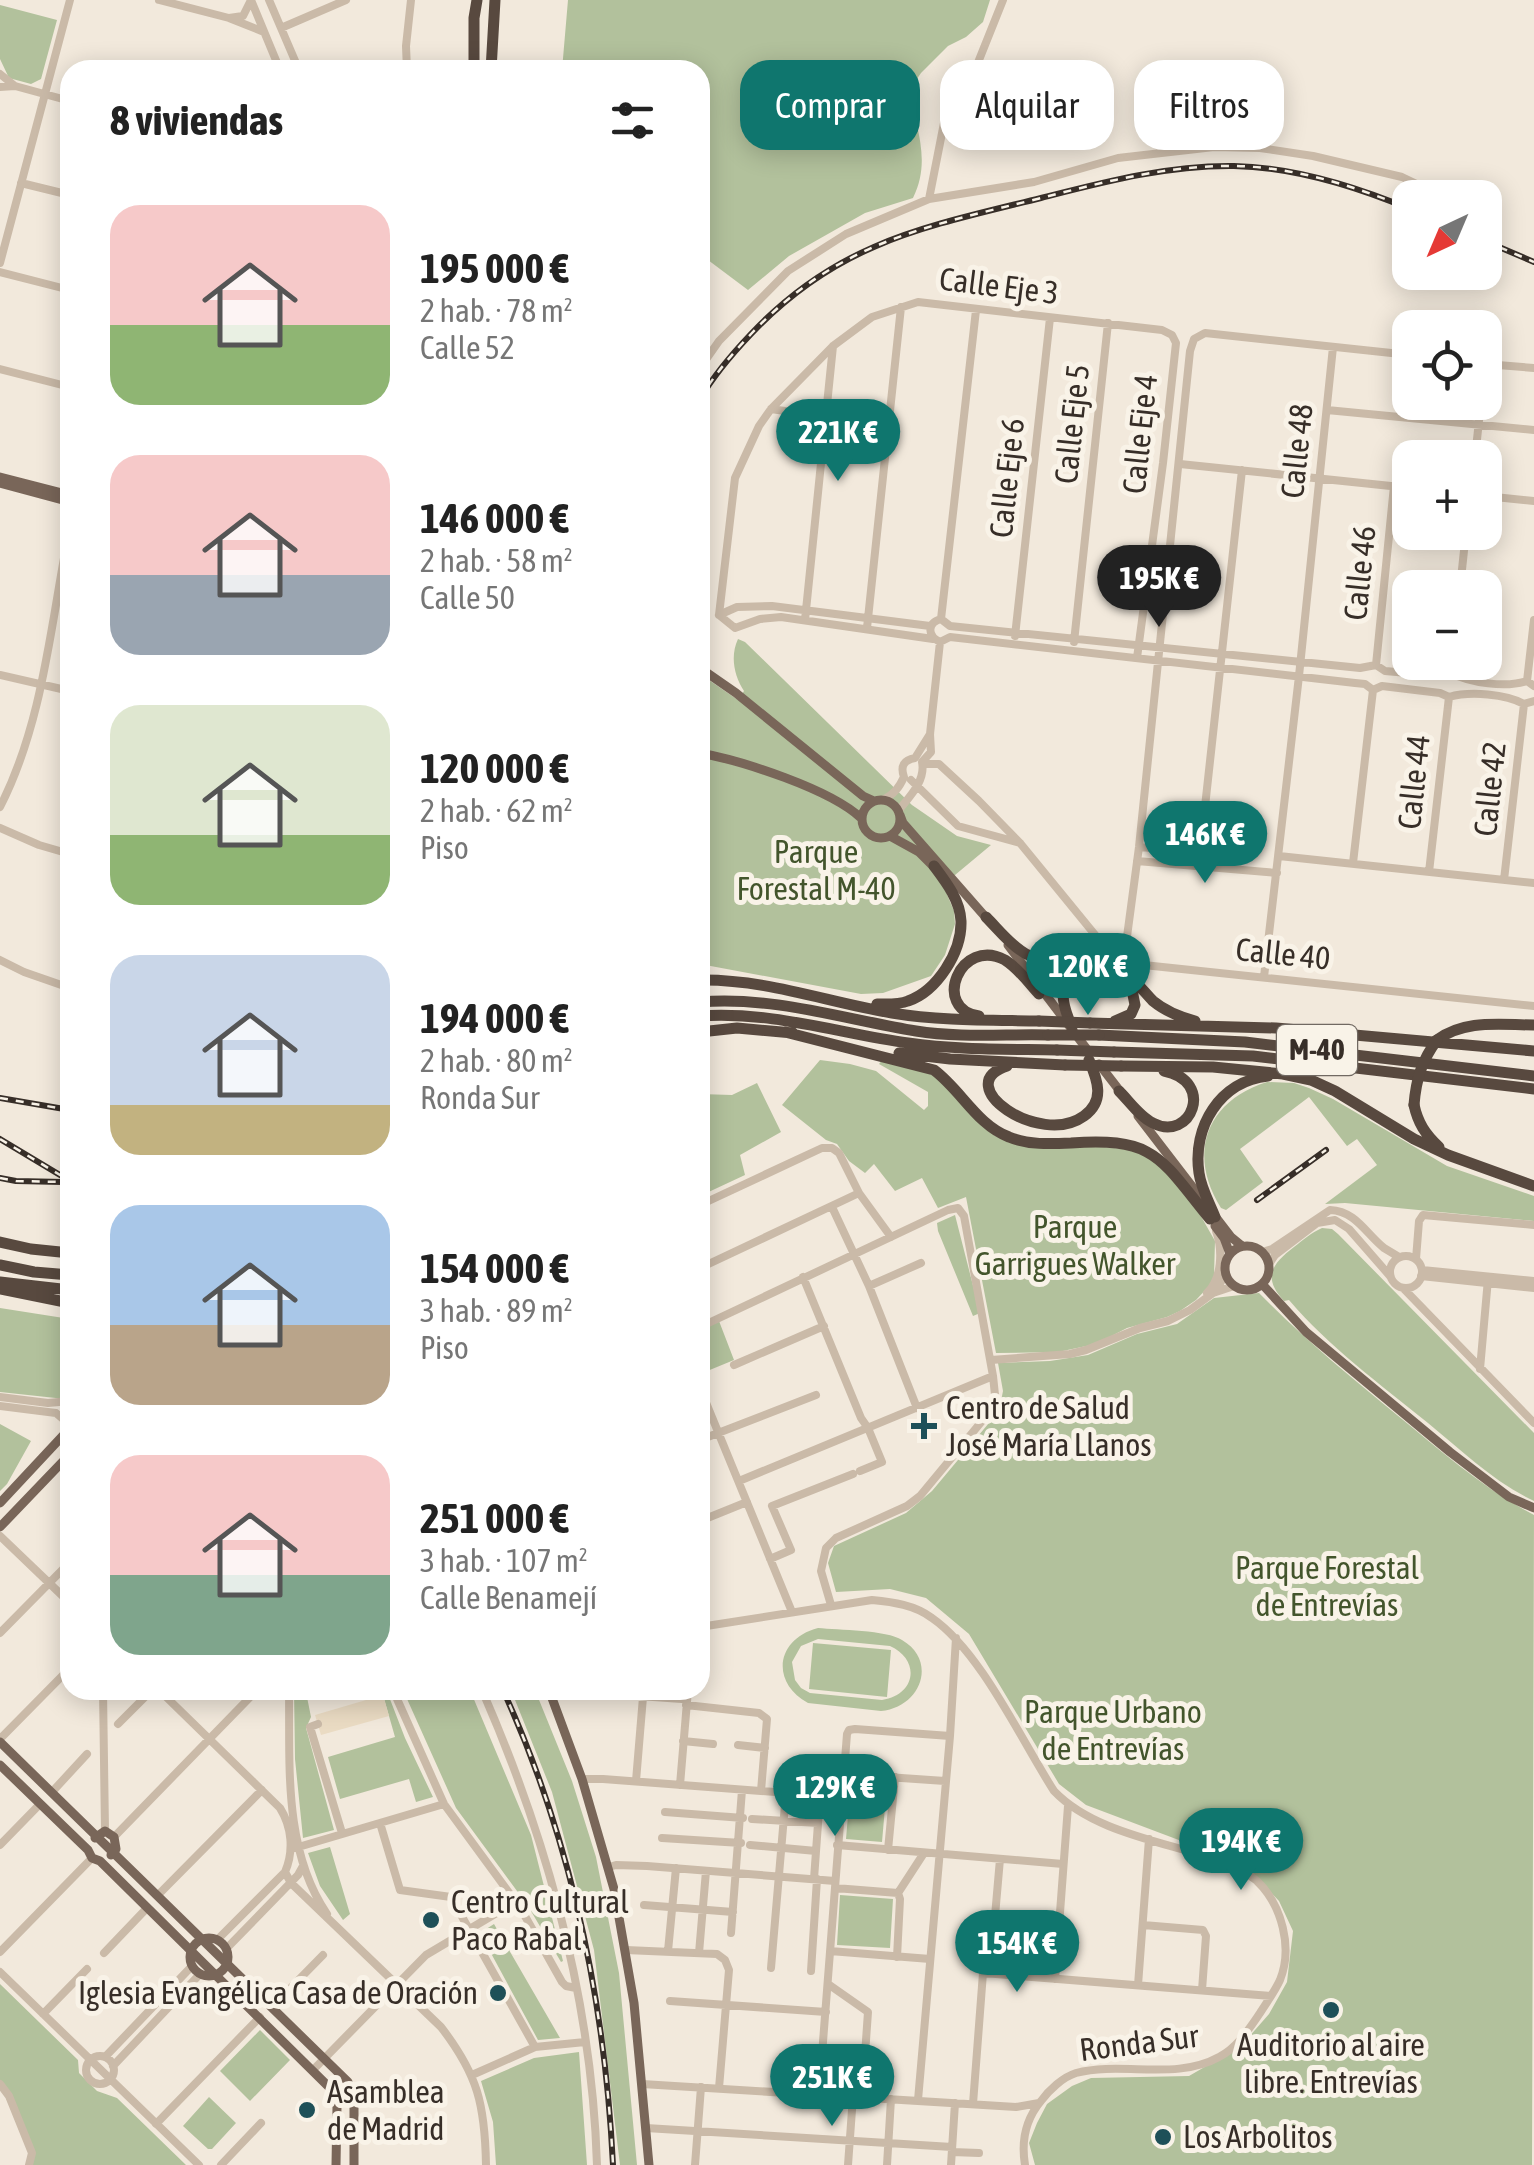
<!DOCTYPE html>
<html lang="es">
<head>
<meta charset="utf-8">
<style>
  body { margin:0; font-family:"Asap Condensed",sans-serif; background:#f6f6f6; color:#222; height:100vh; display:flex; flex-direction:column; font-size:38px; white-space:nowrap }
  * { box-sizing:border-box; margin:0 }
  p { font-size:32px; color:#767676 }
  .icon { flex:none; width:55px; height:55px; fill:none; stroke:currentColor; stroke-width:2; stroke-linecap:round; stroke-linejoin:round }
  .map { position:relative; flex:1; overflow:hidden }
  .panel { position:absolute; left:60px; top:60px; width:650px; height:1640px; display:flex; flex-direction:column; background:#fff; border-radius:30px; box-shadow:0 5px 25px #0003 }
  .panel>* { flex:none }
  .banner { position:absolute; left:740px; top:60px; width:642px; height:90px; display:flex; gap:20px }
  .needle { width:65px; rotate:224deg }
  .controls { position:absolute; left:1392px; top:180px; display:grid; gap:20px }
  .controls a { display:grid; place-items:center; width:110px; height:110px; border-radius:20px; background:#fff; box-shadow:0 5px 25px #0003; font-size:50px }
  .price { position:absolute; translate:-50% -85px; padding:0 22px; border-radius:35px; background:#0f766e; color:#fff; font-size:32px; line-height:65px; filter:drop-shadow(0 2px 5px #0008) }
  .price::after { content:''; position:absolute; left:50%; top:60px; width:30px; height:22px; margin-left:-15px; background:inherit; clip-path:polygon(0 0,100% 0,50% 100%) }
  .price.active { background:#222; color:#fff }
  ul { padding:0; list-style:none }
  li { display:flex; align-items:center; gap:30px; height:250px; padding:0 50px }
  li span { display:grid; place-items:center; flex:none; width:280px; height:200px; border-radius:30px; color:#555 }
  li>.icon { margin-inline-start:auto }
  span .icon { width:120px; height:120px; fill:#fffc; stroke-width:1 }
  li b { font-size:42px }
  h2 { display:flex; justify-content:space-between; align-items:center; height:120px; padding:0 50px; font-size:42px }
  .tag { padding:0 35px; border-radius:30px; background:#fff; box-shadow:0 5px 25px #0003; font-size:35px; line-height:90px }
  .tag.active { background:#0f766e; color:#fff }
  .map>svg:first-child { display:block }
  .green { fill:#b2c19c; fill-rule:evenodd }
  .plaza { fill:#eadbc3 }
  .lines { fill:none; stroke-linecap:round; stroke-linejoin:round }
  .minor { stroke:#cabaa8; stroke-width:8 }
  .major { stroke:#796659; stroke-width:9 }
  .highway { stroke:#58493f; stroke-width:11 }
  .rail-casing { stroke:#372e28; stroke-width:6 }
  .rail { stroke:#f9f3e8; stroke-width:2.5; stroke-dasharray:8; stroke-linecap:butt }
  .highway-bridge { stroke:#58493f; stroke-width:11 }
  .poi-dot { fill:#1e5058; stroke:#f9f3e8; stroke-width:4 }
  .labels { text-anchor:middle; stroke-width:10; stroke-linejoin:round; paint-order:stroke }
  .shield { fill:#f9f3e8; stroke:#716962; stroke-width:2.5 }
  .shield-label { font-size:30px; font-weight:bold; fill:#372e28 }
  .street-label { font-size:32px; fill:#372e28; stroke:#f9f3e8 }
  .park-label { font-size:32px; fill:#43552c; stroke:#f9f3e8 }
  .poi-label { font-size:32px; fill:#372e28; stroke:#f9f3e8; text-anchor:start }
</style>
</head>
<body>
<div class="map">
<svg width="1534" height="2165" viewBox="0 0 1534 2165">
  <rect width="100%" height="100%" fill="#f2e9dc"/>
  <path class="green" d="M568,0H990L983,22L966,37L948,46L921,73L910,89C915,128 932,159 913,198L865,213L789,256L748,290L700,254V70H562Z
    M0,5L57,20L41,79L31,84L9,78L0,59Z
    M738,639L745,642L912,805L957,836L991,845L943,885L954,911L955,924L945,955L931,976L883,993L861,994L700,964V674L738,700L744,691C734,676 730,656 738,639Z
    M820,1060L850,1064L876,1071L924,1110L928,1106V1092L879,1064L882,1060L920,1070L937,1077L995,1136L1134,1150L1153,1160L1174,1181L1198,1211L1215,1241L1214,1276L1209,1286L1196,1300L1180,1311L1167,1317L1127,1328L1096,1344L1058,1352L996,1353L966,1197L938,1208L922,1178L895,1191L874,1164L865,1173L849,1161L837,1144L826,1140L782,1105Z
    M1267,1082L1294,1083L1309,1088L1333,1099L1447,1166L1534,1196V1221L1345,1203L1325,1204L1377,1165L1357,1139L1347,1146L1309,1097L1240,1149L1263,1182L1226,1210L1221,1208C1187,1154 1206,1101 1267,1082Z
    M757,1083L781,1132L740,1155L745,1175L700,1196V1094L732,1095Z
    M955,1215L980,1313L973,1316L938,1231L937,1223Z
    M1322,1228L1332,1229L1338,1234L1534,1433V1501C1495,1483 1461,1450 1428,1423C1380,1384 1329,1347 1289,1300L1284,1301C1262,1277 1272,1264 1294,1247C1303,1240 1311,1233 1322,1228Z
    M1259,1293C1302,1337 1349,1376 1397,1415C1441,1451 1484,1489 1534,1515L1532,2165H1035L1029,2143L1037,2123L1047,2104L1072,2086L1091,2078L1189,2076L1241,2046L1269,2014L1287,1982L1293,1931L1279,1901L1245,1865L1086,1805L1059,1784L969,1634L926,1598L890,1589L836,1592L828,1563L834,1546L906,1513L932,1491L999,1411L1003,1391L998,1363L1050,1361L1088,1355L1137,1334L1177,1324L1214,1298Z
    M0,1308L70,1319V1396L65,1399L0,1392Z
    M719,1321L734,1360L700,1374V1330Z
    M0,1424L31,1441L7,1484L0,1491Z
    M818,1628C838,1630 887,1630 902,1640C938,1661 921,1707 881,1711L808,1703C770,1682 776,1639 818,1628ZM818,1639L890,1646C921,1660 916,1695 882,1700L810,1693L801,1688L795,1680L792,1662L801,1646Z
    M813,1643L891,1650L887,1697L809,1689Z
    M294,1690L306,1692L311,1717L306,1728L334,1830L303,1838L295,1759Z
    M403,1690H470L531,1835L563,1961L561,1962L528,1906L456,1808Z
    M511,1690H535L572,1781L596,1857L619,1973L637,2165H620L594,1950L552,1792Z
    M388,1694L405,1738L433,1797L416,1802L409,1779L340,1799L328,1757L395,1737L383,1695Z
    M851,1780L887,1784L882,1842L846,1839Z
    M330,1847L350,1914L343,1920L320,1886L308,1853Z
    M840,1895L893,1899L890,1948L837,1945Z
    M494,1924L560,2038L538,2040L480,1933Z
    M0,1984L78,2060L79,2073L97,2091L117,2098L186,2165H29L32,2158L0,2084Z
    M260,2030L290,2060L250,2101L220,2071Z
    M579,2052L587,2165H496L493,2122L481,2081L534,2058Z
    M209,2097L236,2123L212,2149H208L183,2126Z"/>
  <path class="plaza" d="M383,1695L389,1716L321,1735L315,1715Z"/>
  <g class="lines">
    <path class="minor" d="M159,0L229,18L264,32
      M251,0L280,70
      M269,0L299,70
      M229,18L243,16L250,2
      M281,28L346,0
      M407,70L406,46L411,0
      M0,74L15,86
      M0,87L15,86L70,101
      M21,183L70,195
      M929,199L944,123L977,65L1003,0
      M0,263L70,0
      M0,272L70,290
      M1485,364L1534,368
      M700,368L719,341L788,271L846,234L929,199L1034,182L1118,158L1214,147L1260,148L1313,156L1402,177L1446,198
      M0,369L70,387
      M771,409L826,417
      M1327,410L1534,430
      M825,426L888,433
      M1475,458L1481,402
      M1180,464L1410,488
      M1485,496L1534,501
      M1460,588L1466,532
      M719,615L735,478L759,426L771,409L833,346L872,317L918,302L1162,330L1172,335L1176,343L1163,463L1137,658
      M719,615L735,628L760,619L781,617L933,639
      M719,615L737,607L772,606L930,626
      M941,619L976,310
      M805,620L833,346
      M867,628L901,307
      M1015,636L1050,318
      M940,642C927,636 927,623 941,619L950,626L1360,668L1376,665L1385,671L1442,676L1451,673C1470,683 1506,688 1527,681L1534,686
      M940,642L950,637L1355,683L1365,684L1373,690L1382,686L1440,693L1449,697C1470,691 1506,694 1524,704L1534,701
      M1074,642L1108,323
      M1376,665L1394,486
      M0,675L70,691
      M1527,681L1534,620
      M923,764H939L979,801L1020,843L1105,947L1134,964L1534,1006
      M911,780L958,826L1020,843
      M883,800C894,794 899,788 904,777C900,766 904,760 915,758L930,734
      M0,807C44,721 51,620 70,526
      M898,811C909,797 926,781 922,762L931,752L930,734L940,642
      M0,828L39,845L70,854
      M1139,847L1192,851L1201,843L1242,470
      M1279,856L1534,883
      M1137,861L1277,873
      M1353,863L1373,690
      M1429,872L1449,697
      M1504,880L1524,704
      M1124,959L1139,847L1190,351L1194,339L1205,333L1410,355
      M0,960L24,972L70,988
      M1264,977L1299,676L1333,347
      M700,1205L822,1148H832L839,1153L859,1193L891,1237
      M832,1207L869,1286L917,1408
      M1262,1252L1272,1249L1330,1210C1356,1211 1366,1234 1384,1248C1389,1251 1394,1254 1399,1257
      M1390 1272a16 16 0 1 1 32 0a16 16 0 1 1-32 0Z
      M1416,1259L1419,1221L1423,1215L1534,1225
      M1269,1264L1275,1255L1317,1223L1335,1220L1349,1229L1390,1276
      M700,1268L859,1193
      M1422,1270L1534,1281
      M1421,1276L1534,1288
      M803,1277L861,1418L868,1428L882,1462L860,1471
      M869,1286L921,1263
      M1403,1288L1534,1423
      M1216,1290L1226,1274
      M1207,1293C1222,1279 1223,1250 1216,1231
      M700,1327L948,1210L958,1208L964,1216L993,1376L995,1395L992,1409L920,1496L907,1506L836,1538L826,1548L821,1571L831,1605
      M991,1360L1070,1354L1086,1350L1140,1328L1168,1321L1190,1310L1213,1293L1234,1286
      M734,1365L824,1326
      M1480,1369L1488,1279
      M700,1388L792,1612
      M0,1397L48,1403L70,1401
      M0,1406L56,1413L70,1425
      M700,1440L816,1395
      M739,1481L993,1376
      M700,1521L747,1502
      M0,1536L70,1603
      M770,1559L791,1550L772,1506L853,1474
      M700,1627L872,1600C893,1602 915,1605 932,1618C981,1652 1021,1740 1054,1791C1098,1837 1180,1843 1238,1868C1244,1872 1251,1876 1257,1881C1282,1905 1293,1948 1280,1980C1275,1991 1267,2002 1260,2013C1249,2029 1237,2048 1219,2057C1176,2081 1122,2061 1076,2073C1063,2077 1049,2090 1041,2101C1025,2120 1021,2141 1025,2165
      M0,1633L70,1562
      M103,1690L105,1831
      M159,1690L280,1808C292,1827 294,1851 285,1872L217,1940
      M289,1690C290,1764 283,1850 327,1914
      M393,1690L444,1804L521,1909L562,1982L566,1986L576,1988
      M482,1690C547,1839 592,2002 597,2165
      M610,1694L682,1699
      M686,1705L759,1713L767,1719L761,1791
      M118,1724L152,1690
      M318,1724L310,1727L342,1833
      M0,1739L70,1668
      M683,1741L713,1744
      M738,1745L765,1748
      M843,1774L945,1781
      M582,1779H603L841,1797
      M636,1781L643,1697
      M680,1785L688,1690
      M52,1792L87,1754
      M665,1812L743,1818
      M752,1819L818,1823
      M380,1823L400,1890L451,1897L535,2047
      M114,1837L257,1690
      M662,1838L741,1843
      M0,1845L40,1804
      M750,1845L816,1851
      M837,1845L1063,1864
      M295,1848L444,1804
      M888,1850L895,1777
      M609,1867L616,1865L647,1866L835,1881
      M285,1872L291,1883L441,2027C478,2075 485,2105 486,2165
      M814,1879L820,1796
      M835,1888L898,1893
      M158,1895L262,1790
      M644,1905L733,1912
      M995,1916L1000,1859
      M1143,1925L1203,1930L1206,1936L1202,1990
      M731,1933L742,1790
      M226,1949L298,1875L303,1866
      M626,1950L717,1954L725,1960L729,1970L719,2088
      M668,1951L676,1868
      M830,1951L930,1959
      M0,1952L92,1858
      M104,1953L147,1908
      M699,1953L706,1871
      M897,1957L900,1899L898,1893L924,1853
      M771,1968L786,1793
      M811,1971L817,1879
      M0,1972L199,2165
      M995,1974C995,1963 992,1946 1003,1940L1058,1945
      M1055,1979L1068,1806
      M828,1984L868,2012L862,2097
      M1138,1985L1149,1839
      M670,2001L826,2012
      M272,2007L323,1955
      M43,2014L87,1969
      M86 2070a14 14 0 1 1 28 0a14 14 0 1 1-28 0Z
      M105,2057L192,1966
      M113,2066L200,1974
      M313,2070L426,1955L515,1902
      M472,2075L535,2047L585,2042
      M0,2084L9,2096L32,2153L29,2165
      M642,2084L1016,2107L1039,2103
      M819,2093L847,1734L849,1730L855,1729L950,1736
      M918,2100L950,1736L956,1638
      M973,2104L983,1973L1271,1996
      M156,2124L260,2017
      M646,2128L952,2147
      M952,2152L979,2153
      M221,2165L261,2123
      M695,2165L701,2087
      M848,2165L853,2096
      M887,2165L891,2099
      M951,2165L955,2103"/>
    <path class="major" d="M0,477L70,495
      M0,483L70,502
      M700,668L736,693L863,796L874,801
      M700,753C743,761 830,789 861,818
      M862 819a19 19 0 1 1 38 0a19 19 0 1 1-38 0Z
      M900,815L903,823L989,921
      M890,836L919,852L938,871
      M1008,945L1089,1052
      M1099,1064L1123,1095
      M1138,1116L1231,1237L1242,1246
      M1215,1226L1224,1238L1230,1254
      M1225 1268a22 22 0 1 1 44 0a22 22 0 1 1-44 0Z
      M1262,1284L1306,1332L1450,1452L1509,1497L1534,1508
      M0,1503L70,1428
      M0,1527L70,1454
      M549,1690L582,1779L614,1889L634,2003L649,2165
      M0,1742L348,2082L354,2104V2165
      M0,1765L88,1850L92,1858L100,1861L333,2091L337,2107L336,2165
      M95,1838L105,1831L114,1837L116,1849L111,1855
      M190 1957a19 19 0 1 1 38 0a19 19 0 1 1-38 0Z"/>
    <path class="highway" d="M474,70V18L477,0
      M491,70L495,0
      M986,917C997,928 1007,941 1020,950C1050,973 1093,954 1125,974C1136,980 1144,992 1153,1001C1165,1011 1180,1017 1195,1021
      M700,980C766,979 827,1002 892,1013C940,1021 990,1020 1039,1021
      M700,1002C774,996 843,1019 916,1031C959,1038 1004,1034 1048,1035
      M877,1004C887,1004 898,1005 908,1001C937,991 962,952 961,921C960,900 946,882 934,866
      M700,1016C772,1011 838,1033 908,1043C957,1050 1007,1049 1057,1050
      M979,1016C931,1009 960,936 1005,960C1018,968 1029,983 1039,994
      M1115,1021L1131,1014L1135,1005L1132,990L1124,980
      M1090,1023L1276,1028L1534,1051
      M1072,1027C1059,998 1055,972 1097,971
      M700,1032L737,1028L793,1033
      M785,1032L934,1070C961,1090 977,1125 1009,1137C1028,1145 1050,1144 1071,1143C1156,1137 1160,1158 1210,1219
      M1099,1035L1245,1042L1534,1076
      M1437,1040C1465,1019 1500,1025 1534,1025
      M1114,1052L1253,1056L1534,1089
      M899,1053L950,1059L1065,1065
      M1007,1066C949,1085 1040,1148 1084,1116C1105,1101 1098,1081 1089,1060
      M1121,1066L1213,1067L1283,1074L1311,1080L1335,1091L1414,1139L1448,1155L1534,1186
      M1119,1091C1130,1102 1140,1117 1153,1123C1191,1143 1216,1081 1164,1071
      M1414,1105C1418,1123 1425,1134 1439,1147
      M1215,1217C1209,1202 1201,1188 1199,1173C1192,1127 1220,1081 1268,1076
      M0,1242L31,1249L70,1253
      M0,1265L34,1272L70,1275
      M0,1282L70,1290
      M0,1289L70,1303"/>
    <defs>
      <path id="rail" d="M1485,241L1534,262
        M700,399C714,375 732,354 751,334C838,242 924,227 1041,198C1104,182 1168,165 1234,166C1295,167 1355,186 1410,209
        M0,1098L70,1110
        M0,1139L70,1181
        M0,1178L16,1181L63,1182
        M1257,1200L1326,1150
        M503,1690C571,1839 605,2002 613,2165"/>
    </defs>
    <use href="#rail" class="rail-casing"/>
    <use href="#rail" class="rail"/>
    <path class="highway-bridge" d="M1039,1021L1090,1023
      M1048,1035H1099
      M1057,1050L1114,1052
      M1065,1065L1121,1066
      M1414,1105C1416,1079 1422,1060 1437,1040"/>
  </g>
  <g class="poi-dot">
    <path d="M919 1411h10v10h10v10h-10v10h-10v-10h-10v-10h10z"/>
    <circle cx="431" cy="1920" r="10"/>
    <circle cx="498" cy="1993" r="10"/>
    <circle cx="1331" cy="2010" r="10"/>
    <circle cx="307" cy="2110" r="10"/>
    <circle cx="1163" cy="2137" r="10"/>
  </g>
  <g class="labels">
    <rect class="shield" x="1277" y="1025" width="80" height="50" rx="8"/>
    <g class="shield-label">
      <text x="1317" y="1060">M-40</text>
    </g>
    <g class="street-label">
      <text transform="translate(999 286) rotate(7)" y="11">Calle Eje 3</text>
      <text transform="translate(1072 424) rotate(-84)" y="11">Calle Eje 5</text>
      <text transform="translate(1140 434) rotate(-84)" y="11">Calle Eje 4</text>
      <text transform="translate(1297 451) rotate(-84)" y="11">Calle 48</text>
      <text transform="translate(1007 478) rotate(-84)" y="11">Calle Eje 6</text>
      <text transform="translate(1360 573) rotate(-84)" y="11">Calle 46</text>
      <text transform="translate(1414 782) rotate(-84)" y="11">Calle 44</text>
      <text transform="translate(1490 789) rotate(-84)" y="11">Calle 42</text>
      <text transform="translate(1283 954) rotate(6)" y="11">Calle 40</text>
      <text transform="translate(1139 2043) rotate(-7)" y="11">Ronda Sur</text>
    </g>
    <g class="park-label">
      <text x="816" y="863">Parque<tspan x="816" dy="37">Forestal M-40</tspan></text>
      <text x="1075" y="1238">Parque<tspan x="1075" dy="37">Garrigues Walker</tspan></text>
      <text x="1327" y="1579">Parque Forestal<tspan x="1327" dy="37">de Entrevías</tspan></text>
      <text x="1113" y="1723">Parque Urbano<tspan x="1113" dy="37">de Entrevías</tspan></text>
    </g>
    <g class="poi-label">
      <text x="946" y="1419">Centro de Salud<tspan x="946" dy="37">José María Llanos</tspan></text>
      <text x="451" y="1913">Centro Cultural<tspan x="451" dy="37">Paco Rabal</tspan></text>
      <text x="478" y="2004" text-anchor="end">Iglesia Evangélica Casa de Oración</text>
      <text x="1331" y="2056" text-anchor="middle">Auditorio al aire<tspan x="1331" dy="37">libre. Entrevías</tspan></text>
      <text x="327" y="2103">Asamblea<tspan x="327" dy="37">de Madrid</tspan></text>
      <text x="1183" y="2148">Los Arbolitos</text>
    </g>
  </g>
</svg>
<div class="controls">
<a><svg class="needle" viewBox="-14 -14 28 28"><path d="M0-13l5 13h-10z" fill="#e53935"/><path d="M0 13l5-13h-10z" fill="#767676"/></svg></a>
<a><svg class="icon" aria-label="locate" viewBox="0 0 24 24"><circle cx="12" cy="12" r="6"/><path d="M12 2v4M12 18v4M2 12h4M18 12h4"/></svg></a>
<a>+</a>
<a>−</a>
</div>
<b class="price" style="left:838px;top:484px">221K €</b>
<b class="price active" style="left:1159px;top:630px">195K €</b>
<b class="price" style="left:1205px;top:886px">146K €</b>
<b class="price" style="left:1088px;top:1018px">120K €</b>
<b class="price" style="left:835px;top:1839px">129K €</b>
<b class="price" style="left:1241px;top:1893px">194K €</b>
<b class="price" style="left:1017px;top:1995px">154K €</b>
<b class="price" style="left:832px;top:2129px">251K €</b>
<div class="banner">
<a class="tag active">Comprar</a>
<a class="tag">Alquilar</a>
<a class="tag">Filtros</a>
</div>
<section class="panel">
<h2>8 viviendas<svg class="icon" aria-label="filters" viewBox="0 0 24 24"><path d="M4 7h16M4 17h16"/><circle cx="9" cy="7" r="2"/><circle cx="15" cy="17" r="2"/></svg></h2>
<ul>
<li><span style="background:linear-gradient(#f6c9c9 60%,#8fb573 0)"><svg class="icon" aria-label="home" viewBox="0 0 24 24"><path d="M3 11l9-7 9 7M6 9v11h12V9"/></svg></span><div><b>195 000 €</b><p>2 hab. · 78 m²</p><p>Calle 52</p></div></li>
<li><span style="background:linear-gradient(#f6c9c9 60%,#9aa5b1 0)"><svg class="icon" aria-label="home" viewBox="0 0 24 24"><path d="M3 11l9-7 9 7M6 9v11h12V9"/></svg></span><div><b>146 000 €</b><p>2 hab. · 58 m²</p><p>Calle 50</p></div></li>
<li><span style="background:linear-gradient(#dfe7d0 65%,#8fb573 0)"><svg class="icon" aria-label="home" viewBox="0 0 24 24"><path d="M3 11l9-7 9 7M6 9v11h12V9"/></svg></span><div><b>120 000 €</b><p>2 hab. · 62 m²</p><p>Piso</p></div></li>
<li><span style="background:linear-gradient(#c9d6e8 75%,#c2b280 0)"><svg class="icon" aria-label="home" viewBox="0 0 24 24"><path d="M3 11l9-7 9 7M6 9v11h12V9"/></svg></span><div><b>194 000 €</b><p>2 hab. · 80 m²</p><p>Ronda Sur</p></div></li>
<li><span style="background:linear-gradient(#a9c7e8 60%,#b9a48a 0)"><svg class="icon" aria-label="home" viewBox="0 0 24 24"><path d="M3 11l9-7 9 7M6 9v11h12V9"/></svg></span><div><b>154 000 €</b><p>3 hab. · 89 m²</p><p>Piso</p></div></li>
<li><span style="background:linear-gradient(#f6c9c9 60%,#7fa58c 0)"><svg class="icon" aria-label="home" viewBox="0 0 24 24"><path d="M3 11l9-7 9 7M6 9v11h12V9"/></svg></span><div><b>251 000 €</b><p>3 hab. · 107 m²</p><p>Calle Benamejí</p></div></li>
</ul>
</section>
</div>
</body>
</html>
